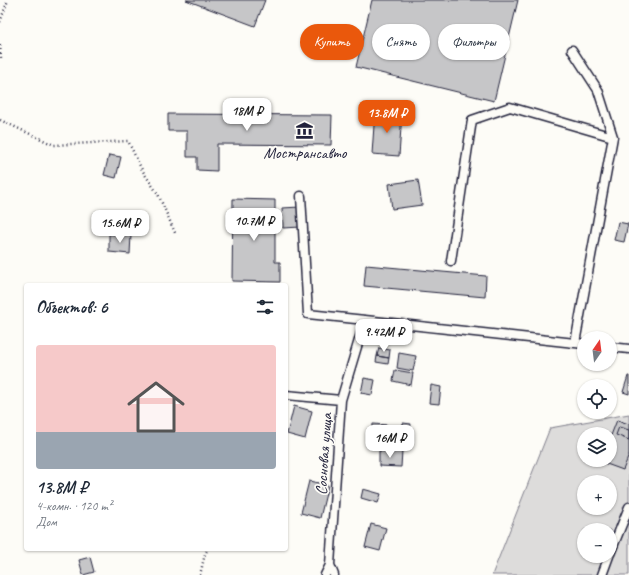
<!DOCTYPE html>
<html lang="ru">
<head>
<meta charset="utf-8">
<style>
  body { margin:0; font-family:Caveat,sans-serif; background:#f6f6f7; color:#1f2937; height:100vh; display:flex; flex-direction:column; font-size:15px; white-space:nowrap }
  * { box-sizing:border-box; margin:0 }
  p { font-size:13px; color:#747a83 }
  .icon { flex:none; width:22px; height:22px; fill:none; stroke:currentColor; stroke-width:2; stroke-linecap:round; stroke-linejoin:round }
  .map { position:relative; flex:1; overflow:hidden }
  .sheet { position:absolute; left:24px; top:283px; width:264px; height:268px; display:flex; flex-direction:column; background:#fff; border-radius:4px; box-shadow:0 1px 3px #0004 }
  .sheet>* { flex:none }
  .hud { position:absolute; left:300px; top:24px; width:269px; height:36px; display:flex; gap:8px }
  .needle { width:26px; rotate:14deg }
  .fabs { position:absolute; left:577px; top:331px; display:grid; gap:8px }
  .fabs a { display:grid; place-items:center; width:40px; height:40px; border-radius:50%; background:#fff; box-shadow:0 1px 3px #0004; font-size:20px }
  .price { position:absolute; translate:-50% -34px; padding:0 9px; border-radius:8px; background:#fff; color:#222; font-size:13px; line-height:26px; filter:drop-shadow(0 1px 2px #0008) }
  .price::after { content:''; position:absolute; left:50%; top:24px; width:12px; height:9px; margin-left:-6px; background:inherit; clip-path:polygon(0 0,100% 0,50% 100%) }
  .price.current { background:#ea580c; color:#fff }
  ul { padding:0; list-style:none }
  li { display:grid; align-content:center; gap:8px; height:212px; padding:0 12px }
  li+li { border-top:1px solid #e0e1e3 }
  li span { display:grid; place-items:center; height:124px; border-radius:4px; color:#555 }
  li>.icon { margin-inline-start:auto }
  span .icon { width:72px; height:72px; fill:#fffc; stroke-width:1 }
  li b { font-size:17px }
  h2 { display:flex; justify-content:space-between; align-items:center; height:48px; padding:0 12px; font-size:17px }
  .chip { padding:0 14px; border-radius:18px; background:#fff; box-shadow:0 1px 3px #0004; font-size:14px; line-height:36px }
  .chip.current { background:#ea580c; color:#fff }
  .map>svg:first-child { display:block }
  .green { fill:#dddcdb; stroke:#807f8b; fill-rule:evenodd }
  .building { fill:#c6c6c8; stroke:#22223b }
  .lines { fill:none; stroke-linecap:round; stroke-linejoin:round }
  .lane-casing { stroke:#22223b; stroke-width:11 }
  .path { stroke:#22223b; stroke-width:2.5; stroke-dasharray:1 3; stroke-linecap:butt }
  .lane { stroke:#fdfcf7; stroke-width:8 }
  .labels { text-anchor:middle; stroke-width:3.5; stroke-linejoin:round; paint-order:stroke }
  .poi-label { font-size:16px; fill:#22223b; stroke:#fdfcf7 }
  .street-label { font-size:16px; fill:#22223b; stroke:#fdfcf7 }
</style>
</head>
<body>
<div class="map">
<svg width="629" height="575" viewBox="0 0 629 575">
  <rect width="100%" height="100%" fill="#fdfcf7"/>
  <filter id="ink" filterUnits="userSpaceOnUse"><feTurbulence type="fractalNoise" baseFrequency=".025" numOctaves="2"/><feDisplacementMap in="SourceGraphic" scale="8" xChannelSelector="R" yChannelSelector="G"/><feConvolveMatrix kernelMatrix="1 2 1 2 8 2 1 2 1" color-interpolation-filters="sRGB"/></filter>
  <g filter="url(#ink)">
    <path class="green" d="M629,414V575H492L550,428ZM584,434H610V460H584ZM584,482H610V508H584ZM584,530H610V556H584Z"/>
    <path class="building" d="M186,0H265L255,26Z
      M372,0H518L494,101L356,67Z
      M375,111L402,113L399,156L372,154Z
      M168,114L332,115L331,145L217,144V171L197,170V157H187V131H168Z
      M109,155L121,157L116,178L104,175Z
      M418,180L422,205L392,209L389,184Z
      M233,199L275,200V262H280V282L232,281Z
      M300,207L301,227L283,228L282,208Z
      M618,222L628,224L624,242L614,240Z
      M109,234L131,235L130,254L109,252Z
      M366,265L486,276L485,297L364,286Z
      M379,348L390,350L389,358L377,356Z
      M399,353L416,356L413,371L397,368Z
      M377,356L389,358L388,364L376,362Z
      M395,370L413,373L411,385L393,381Z
      M628,376H629V394L623,392Z
      M364,378L375,380L372,395L361,393Z
      M431,385L441,387L439,404L429,403Z
      M294,406L312,411L305,439L287,434Z
      M617,420L629,424V455L623,470L601,462L602,460H610V438Z
      M403,423L411,424L409,435L401,433Z
      M373,424L387,425L386,441L372,440Z
      M619,427L629,430V440L616,435Z
      M379,451H402L401,467L379,466Z
      M309,481L328,485L320,518L301,513Z
      M363,489L381,494L378,503L361,498Z
      M371,524L386,528L380,551L365,547Z
      M90,557L94,572L83,575L79,560Z"/>
    <g class="lines">
      <defs>
        <path id="lane" d="M572,50L598,90L613,137
          M301,196L308,314L365,320
          M451,261L472,120L510,107L613,137L575,343
          M610,347L629,349
          M286,395L341,400
          M610,554L629,507
          M325,575L330,565
          M334,575L330,565L341,400L365,320L584,344
          M602,575L609,556"/>
      </defs>
      <use href="#lane" class="lane-casing"/>
      <path class="path" d="M0,22L8,0
        M0,45L1,58L0,60
        M0,120L54,145L128,141L142,170L158,194L176,235
        M200,575L205,554L208,549"/>
      <use href="#lane" class="lane"/>
    </g>
  </g>
  <defs>
    <symbol id="museum-bare" viewBox="-9 -9 18 18"><path d="M0-6L6-3V-2H-6V-3ZM-5-1h2V3h-2ZM-1-1h2V3h-2ZM3-1h2V3H3ZM-6 4H6V6H-6Z" fill="#22223b" stroke="#fdfcf7" stroke-width="2.5" paint-order="stroke"/></symbol>
  </defs>
  <g fill-rule="evenodd">
    <use href="#museum-bare" x="292" y="118" width="25" height="25"/>
  </g>
  <g class="labels">
    <g class="poi-label">
      <text x="305" y="158">Мострансавто</text>
    </g>
    <g class="street-label">
      <text transform="translate(323 454) rotate(-86)" y="6">Сосновая улица</text>
    </g>
  </g>
</svg>
<div class="fabs">
<a><svg class="needle" viewBox="-14 -14 28 28"><path d="M0-13l5 13h-10z" fill="#e53935"/><path d="M0 13l5-13h-10z" fill="#747a83"/></svg></a>
<a><svg class="icon" aria-label="locate" viewBox="0 0 24 24"><circle cx="12" cy="12" r="6"/><path d="M12 2v4M12 18v4M2 12h4M18 12h4"/></svg></a>
<a><svg class="icon" aria-label="layers" viewBox="0 0 24 24"><path d="M12 4l9 5-9 5-9-5zM3 14l9 5 9-5"/></svg></a>
<a>+</a>
<a>−</a>
</div>
<b class="price" style="left:247px;top:132px">18M ₽</b>
<b class="price current" style="left:387px;top:134px">13.8M ₽</b>
<b class="price" style="left:254px;top:242px">10.7M ₽</b>
<b class="price" style="left:120px;top:244px">15.6M ₽</b>
<b class="price" style="left:384px;top:353px">9.42M ₽</b>
<b class="price" style="left:390px;top:459px">16M ₽</b>
<div class="hud">
<a class="chip current">Купить</a>
<a class="chip">Снять</a>
<a class="chip">Фильтры</a>
</div>
<section class="sheet">
<h2>Объектов: 6<svg class="icon" aria-label="filters" viewBox="0 0 24 24"><path d="M4 7h16M4 17h16"/><circle cx="9" cy="7" r="2"/><circle cx="15" cy="17" r="2"/></svg></h2>
<ul>
<li><span style="background:linear-gradient(#f6c9c9 70%,#9aa5b1 0)"><svg class="icon" aria-label="home" viewBox="0 0 24 24"><path d="M3 11l9-7 9 7M6 9v11h12V9"/></svg></span><div><b>13.8M ₽</b><p>4-комн. · 120 m²</p><p>Дом</p></div></li>
</ul>
</section>
</div>
</body>
</html>
